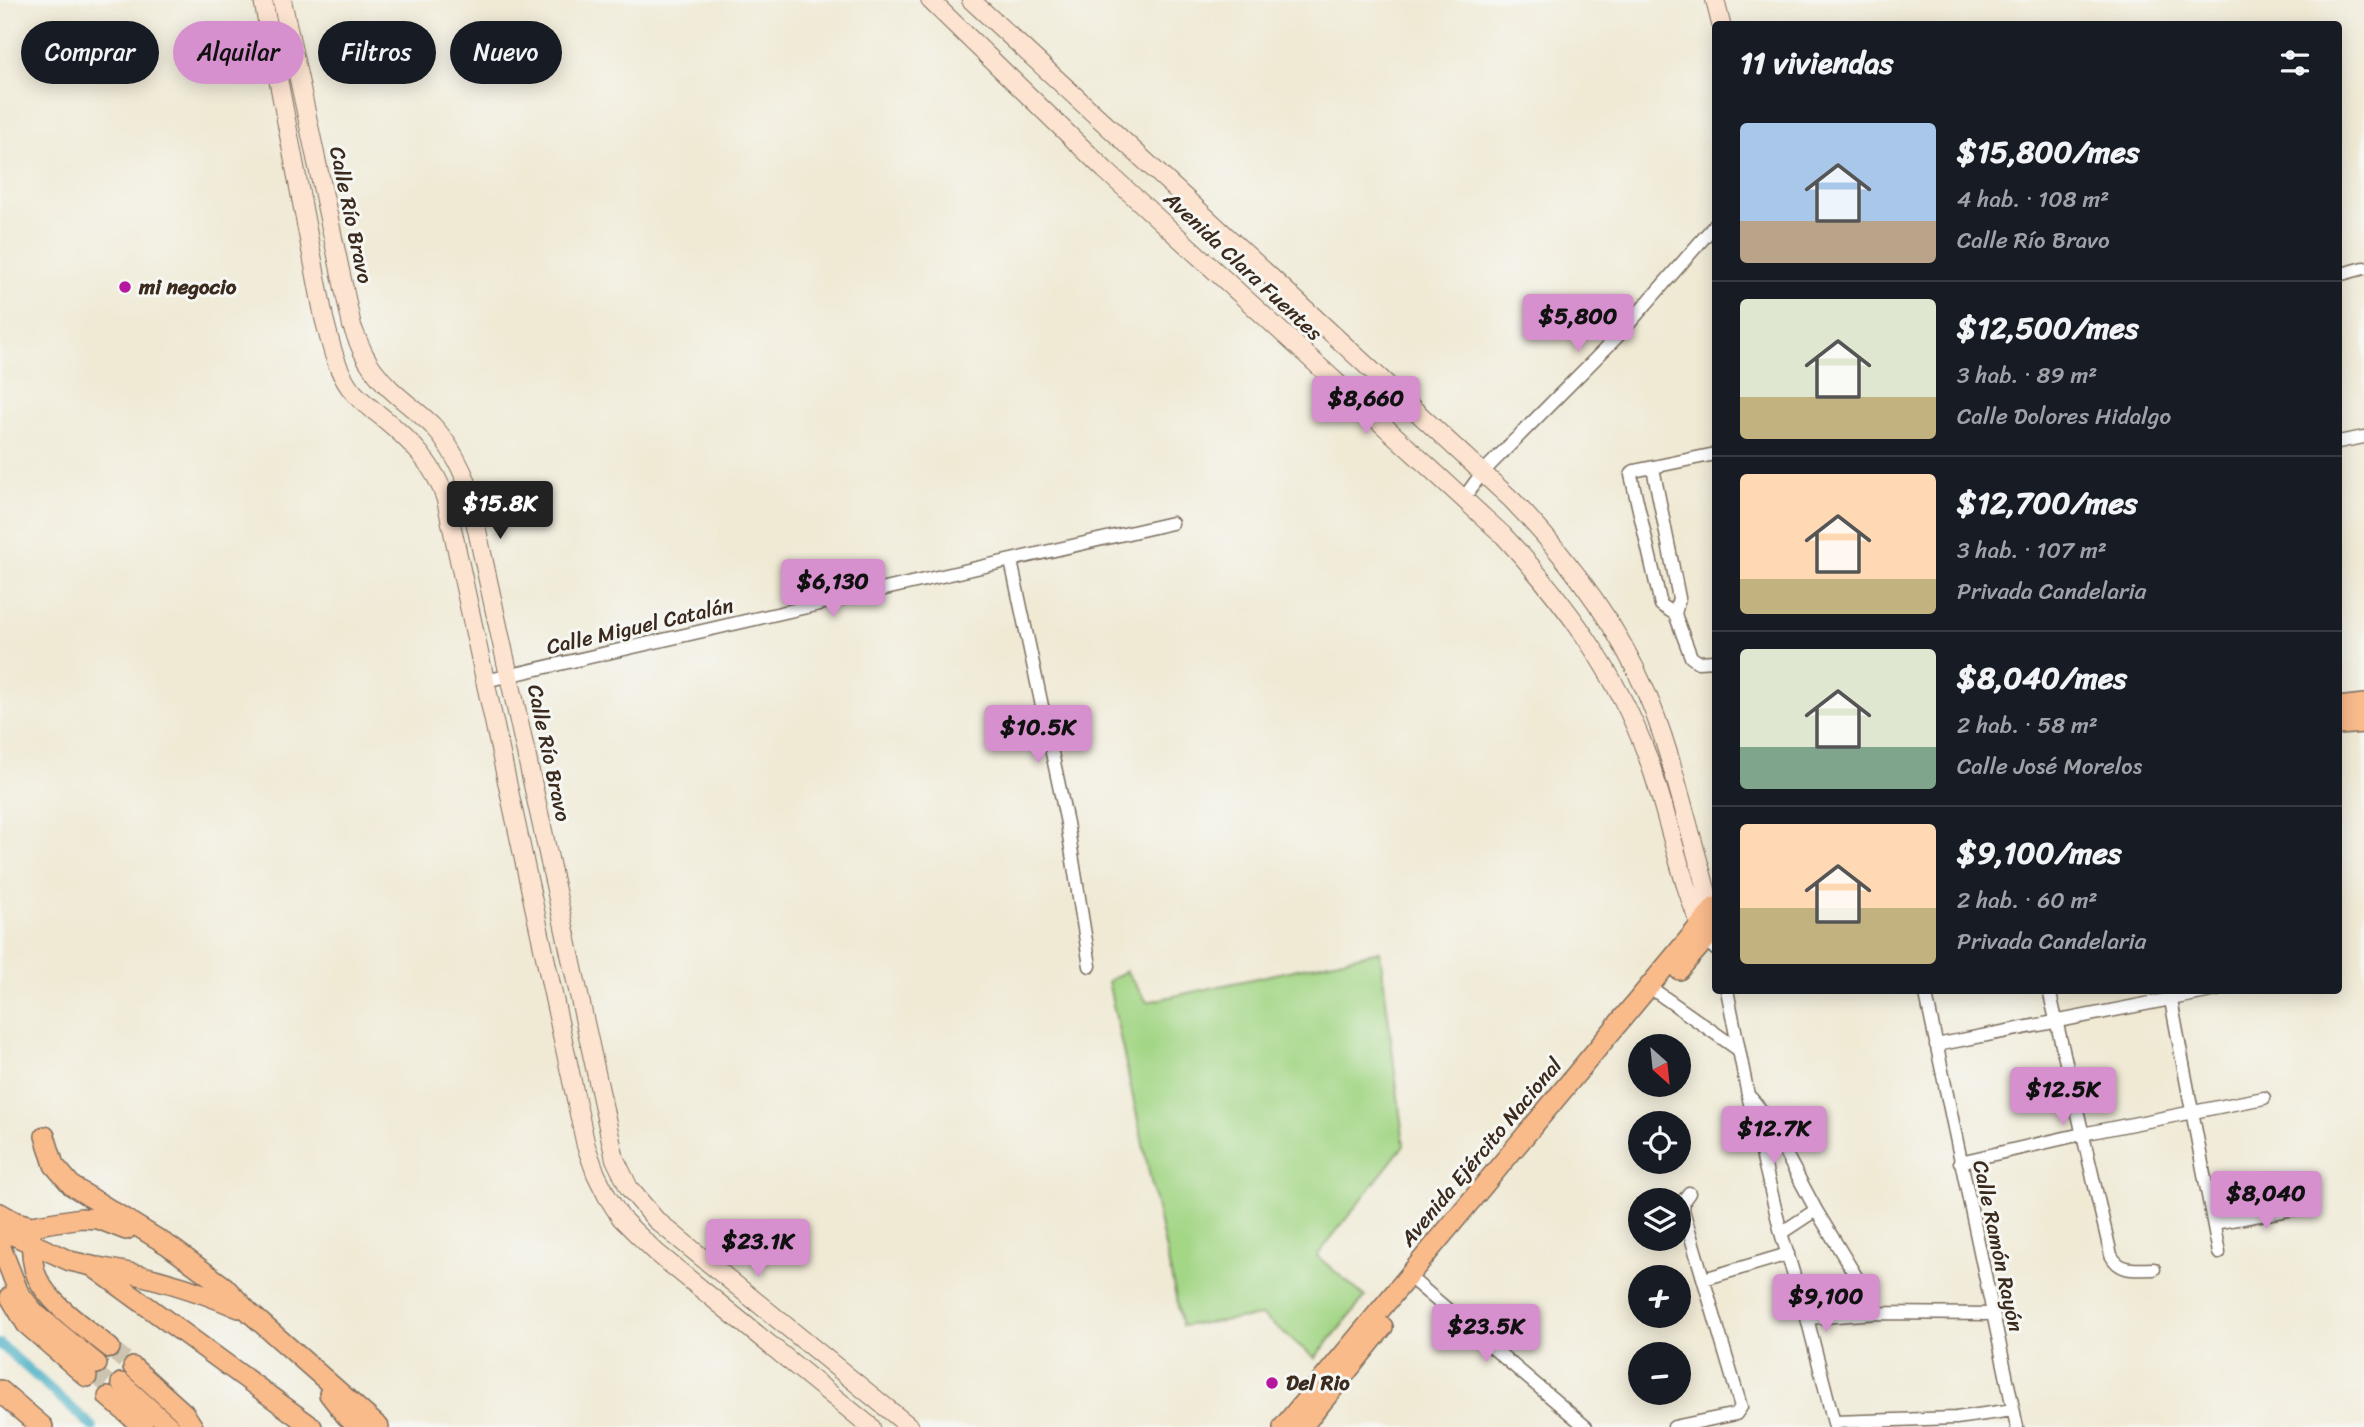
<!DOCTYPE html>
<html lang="es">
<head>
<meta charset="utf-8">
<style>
  body { margin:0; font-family:Sriracha,sans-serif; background:#20242c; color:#f1f3f6; height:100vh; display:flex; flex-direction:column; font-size:26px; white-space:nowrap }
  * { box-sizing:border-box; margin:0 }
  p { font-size:23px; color:#9ea1a6 }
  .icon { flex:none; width:38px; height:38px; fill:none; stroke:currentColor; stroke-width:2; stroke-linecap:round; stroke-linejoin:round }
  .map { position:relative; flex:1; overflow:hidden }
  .drawer { position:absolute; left:1712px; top:21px; width:630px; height:973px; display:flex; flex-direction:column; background:#171b24; border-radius:7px; box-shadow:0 4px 18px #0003 }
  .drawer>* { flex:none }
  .top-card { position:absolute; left:21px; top:21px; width:665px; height:63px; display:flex; gap:14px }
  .needle { width:46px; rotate:153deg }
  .controls { position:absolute; left:1628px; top:1034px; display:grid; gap:14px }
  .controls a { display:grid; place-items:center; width:63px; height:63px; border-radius:50%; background:#171b24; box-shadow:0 4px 18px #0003; font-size:35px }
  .price { position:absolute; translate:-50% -60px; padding:0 16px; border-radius:7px; background:#d690ce; color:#111; font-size:23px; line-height:46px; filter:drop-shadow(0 2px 4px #0008) }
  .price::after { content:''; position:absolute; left:50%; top:42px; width:21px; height:16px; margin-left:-10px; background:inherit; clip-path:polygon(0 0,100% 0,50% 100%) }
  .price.current { background:#222; color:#fff }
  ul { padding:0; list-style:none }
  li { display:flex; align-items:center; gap:21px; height:175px; padding:0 28px }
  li+li { border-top:2px solid #363941 }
  li span { display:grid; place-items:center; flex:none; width:196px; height:140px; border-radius:7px; color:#555 }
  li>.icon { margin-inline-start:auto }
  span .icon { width:84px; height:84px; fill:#fffc; stroke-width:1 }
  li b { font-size:30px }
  h2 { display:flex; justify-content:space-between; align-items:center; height:84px; padding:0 28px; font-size:30px }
  .pill { padding:0 24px; border-radius:32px; background:#171b24; box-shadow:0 4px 18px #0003; font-size:24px; line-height:63px }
  .pill.current { background:#d690ce; color:#111 }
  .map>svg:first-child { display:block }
  .green { fill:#a3d685; stroke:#6f8052; stroke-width:2 }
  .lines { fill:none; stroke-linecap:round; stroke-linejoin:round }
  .canal { stroke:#44adc3; stroke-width:10 }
  .primary-tunnel { stroke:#ccc4b0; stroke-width:19; stroke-dasharray:19 10; stroke-linecap:butt }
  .street-casing { stroke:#7a6d5e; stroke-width:15 }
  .secondary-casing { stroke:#7a6d5e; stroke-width:20 }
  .primary-casing { stroke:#7a6d5e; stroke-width:22 }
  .highway-casing { stroke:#7a6d5e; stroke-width:24 }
  .street { stroke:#fff; stroke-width:12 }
  .secondary { stroke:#fde4d1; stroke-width:18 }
  .primary { stroke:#fabb8b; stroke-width:19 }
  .highway { stroke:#fabb8b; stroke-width:21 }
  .poi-dot { fill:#b5179e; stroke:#f6f6f2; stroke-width:2.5 }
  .labels { text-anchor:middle; stroke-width:6; stroke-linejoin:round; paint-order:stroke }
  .street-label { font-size:21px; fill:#3b2a1e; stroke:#f6f6f2 }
  .poi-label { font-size:21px; font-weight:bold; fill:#3b2a1e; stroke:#f6f6f2; text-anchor:start }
</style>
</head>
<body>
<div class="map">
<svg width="2364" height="1427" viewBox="0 0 2364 1427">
  <rect width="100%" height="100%" fill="#f6f6f2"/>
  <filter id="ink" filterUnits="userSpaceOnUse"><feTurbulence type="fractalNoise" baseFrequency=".0143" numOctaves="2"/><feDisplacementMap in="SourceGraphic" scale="14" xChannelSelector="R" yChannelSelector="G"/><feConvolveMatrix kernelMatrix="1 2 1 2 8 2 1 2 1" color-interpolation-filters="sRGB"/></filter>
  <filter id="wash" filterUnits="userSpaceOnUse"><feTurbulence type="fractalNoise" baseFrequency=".00686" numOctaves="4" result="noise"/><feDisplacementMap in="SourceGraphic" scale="28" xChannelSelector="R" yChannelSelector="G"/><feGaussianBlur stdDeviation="1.57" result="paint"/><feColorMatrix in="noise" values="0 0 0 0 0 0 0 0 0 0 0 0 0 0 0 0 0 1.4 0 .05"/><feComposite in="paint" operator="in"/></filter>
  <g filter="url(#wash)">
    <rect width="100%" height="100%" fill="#f0ead5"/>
    <path class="green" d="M1380,951L1404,1145L1317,1256L1365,1297L1315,1358L1262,1316L1182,1326L1108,981L1126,971L1147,1002Z"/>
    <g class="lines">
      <path class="canal" d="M0,1344L93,1427"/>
    </g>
  </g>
  <g filter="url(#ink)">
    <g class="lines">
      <path class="primary-tunnel" d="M110,1348L133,1367
        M92,1371L115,1390"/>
      <defs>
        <path id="street" d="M2338,275L2364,268
          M2338,442L2364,437
          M1653,468L1679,598L1675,614L1691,657L1698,662L1715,661
          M1463,499L1482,473L1620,334L1715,225
          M1011,561L1067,823L1090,966
          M1675,614L1661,605L1631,475L1634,471L1715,454
          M485,681L1172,523
          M1706,938L1715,949
          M1727,990L1748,1095L1781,1233L1807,1318L1835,1427
          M1925,990L2017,1427
          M2049,990L2111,1255C2120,1273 2136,1269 2154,1269
          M2169,990L2219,1253
          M1658,993L1739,1050
          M1936,1045L2217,990
          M1751,1098L1765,1115L1816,1210L1781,1233
          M1960,1162L2082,1134L2264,1098
          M1816,1210L1878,1313
          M2214,1223L2312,1206
          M1408,1276L1586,1427
          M1704,1279L1788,1254
          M1807,1318L1878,1313L1993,1314
          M1834,1422L1956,1418L2013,1410
          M1674,1427L1736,1414L1741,1407L1683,1210L1684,1200L1689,1193"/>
        <path id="secondary" d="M263,0L324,318C330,341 335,367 350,388C358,399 371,408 382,417C410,440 435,465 446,500L586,1146L596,1174L607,1196L621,1218L635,1232L657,1253L871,1427
          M282,0L352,326C358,341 363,356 373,369C389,392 412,406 432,425C446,440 458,461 466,480L615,1159L629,1188L656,1220L910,1427
          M930,0L1105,170L1503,535C1564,601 1617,672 1648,758C1669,816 1679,879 1705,936
          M971,0L1512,500C1566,556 1615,620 1646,692C1670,748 1683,809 1700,867C1705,884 1708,901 1715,918
          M1715,0L1721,24"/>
        <path id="primary" d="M2338,707L2364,704
          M2338,725L2364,723
          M1679,970L1715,929
          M45,1136L54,1165L72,1186L169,1246L225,1287L250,1313L379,1427
          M0,1213L16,1222L31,1226L81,1218L98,1219L126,1230
          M0,1229L70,1261L92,1266L312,1427
          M31,1234C32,1248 31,1263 37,1277C49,1304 87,1329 110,1348
          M0,1245L19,1293L35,1313L97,1364
          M98,1267C147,1275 193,1288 239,1308
          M10,1297L26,1324L87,1377
          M133,1367L184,1413L193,1427
          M121,1383L170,1427
          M329,1394L346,1416L358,1427
          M108,1397L143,1427
          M1283,1427L1715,907
          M1302,1427L1383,1327"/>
        <path id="highway" d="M0,1391L42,1427"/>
      </defs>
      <use href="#street" class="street-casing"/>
      <use href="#secondary" class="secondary-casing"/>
      <use href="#primary" class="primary-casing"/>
      <use href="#highway" class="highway-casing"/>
      <use href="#street" class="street"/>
      <use href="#secondary" class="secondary"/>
      <use href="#primary" class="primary"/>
      <use href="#highway" class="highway"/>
    </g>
  </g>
  <g class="poi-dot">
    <circle cx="125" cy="287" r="7"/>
    <circle cx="1272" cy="1383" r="7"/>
  </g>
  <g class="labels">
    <g class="street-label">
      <text transform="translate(351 215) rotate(78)" y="7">Calle Río Bravo</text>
      <text transform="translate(1243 266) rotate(43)" y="7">Avenida Clara Fuentes</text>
      <text transform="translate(640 626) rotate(-13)" y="7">Calle Miguel Catalán</text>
      <text transform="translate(549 753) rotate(78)" y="7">Calle Río Bravo</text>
      <text transform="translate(1481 1152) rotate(-50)" y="7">Avenida Ejército Nacional</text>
      <text transform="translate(1998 1246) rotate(78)" y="7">Calle Ramón Rayón</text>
    </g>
    <g class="poi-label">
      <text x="139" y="294">mi negocio</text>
      <text x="1286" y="1390">Del Rio</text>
    </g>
  </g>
</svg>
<div class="controls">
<a><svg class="needle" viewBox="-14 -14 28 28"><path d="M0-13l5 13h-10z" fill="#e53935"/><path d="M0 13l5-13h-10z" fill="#9ea1a6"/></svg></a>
<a><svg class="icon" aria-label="locate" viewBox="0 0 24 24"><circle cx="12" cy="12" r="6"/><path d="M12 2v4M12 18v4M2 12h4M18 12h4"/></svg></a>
<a><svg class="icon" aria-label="layers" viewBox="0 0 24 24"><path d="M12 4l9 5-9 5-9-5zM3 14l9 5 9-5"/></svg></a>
<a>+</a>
<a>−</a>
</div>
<b class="price" style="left:1578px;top:354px">$5,800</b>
<b class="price" style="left:1366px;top:436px">$8,660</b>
<b class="price current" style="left:500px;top:541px">$15.8K</b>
<b class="price" style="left:833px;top:619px">$6,130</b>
<b class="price" style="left:1038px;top:765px">$10.5K</b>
<b class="price" style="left:2063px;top:1127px">$12.5K</b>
<b class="price" style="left:1774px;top:1166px">$12.7K</b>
<b class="price" style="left:2266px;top:1231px">$8,040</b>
<b class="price" style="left:758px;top:1279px">$23.1K</b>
<b class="price" style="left:1826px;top:1334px">$9,100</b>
<b class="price" style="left:1486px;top:1364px">$23.5K</b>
<div class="top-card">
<a class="pill">Comprar</a>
<a class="pill current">Alquilar</a>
<a class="pill">Filtros</a>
<a class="pill">Nuevo</a>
</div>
<section class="drawer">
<h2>11 viviendas<svg class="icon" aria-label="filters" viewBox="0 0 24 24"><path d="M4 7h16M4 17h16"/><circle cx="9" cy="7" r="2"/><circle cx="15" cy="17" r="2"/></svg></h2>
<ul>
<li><span style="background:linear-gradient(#a9c7e8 70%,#b9a48a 0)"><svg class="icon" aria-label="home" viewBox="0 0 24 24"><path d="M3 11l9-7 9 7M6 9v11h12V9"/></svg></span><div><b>$15,800/mes</b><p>4 hab. · 108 m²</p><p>Calle Río Bravo</p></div></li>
<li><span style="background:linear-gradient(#dfe7d0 70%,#c2b280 0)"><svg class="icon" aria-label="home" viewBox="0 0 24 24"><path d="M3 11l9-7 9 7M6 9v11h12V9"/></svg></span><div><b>$12,500/mes</b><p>3 hab. · 89 m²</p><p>Calle Dolores Hidalgo</p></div></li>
<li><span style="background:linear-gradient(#ffd9b3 75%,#c2b280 0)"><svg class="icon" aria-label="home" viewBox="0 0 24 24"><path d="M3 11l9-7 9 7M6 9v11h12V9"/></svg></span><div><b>$12,700/mes</b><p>3 hab. · 107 m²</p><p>Privada Candelaria</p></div></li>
<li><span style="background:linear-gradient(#dfe7d0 70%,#7fa58c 0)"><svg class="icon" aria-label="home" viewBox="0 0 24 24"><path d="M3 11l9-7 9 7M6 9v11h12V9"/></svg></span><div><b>$8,040/mes</b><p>2 hab. · 58 m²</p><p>Calle José Morelos</p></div></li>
<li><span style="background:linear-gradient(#ffd9b3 60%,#c2b280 0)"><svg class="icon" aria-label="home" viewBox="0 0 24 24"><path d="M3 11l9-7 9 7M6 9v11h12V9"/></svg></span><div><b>$9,100/mes</b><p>2 hab. · 60 m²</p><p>Privada Candelaria</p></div></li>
</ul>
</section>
</div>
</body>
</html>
